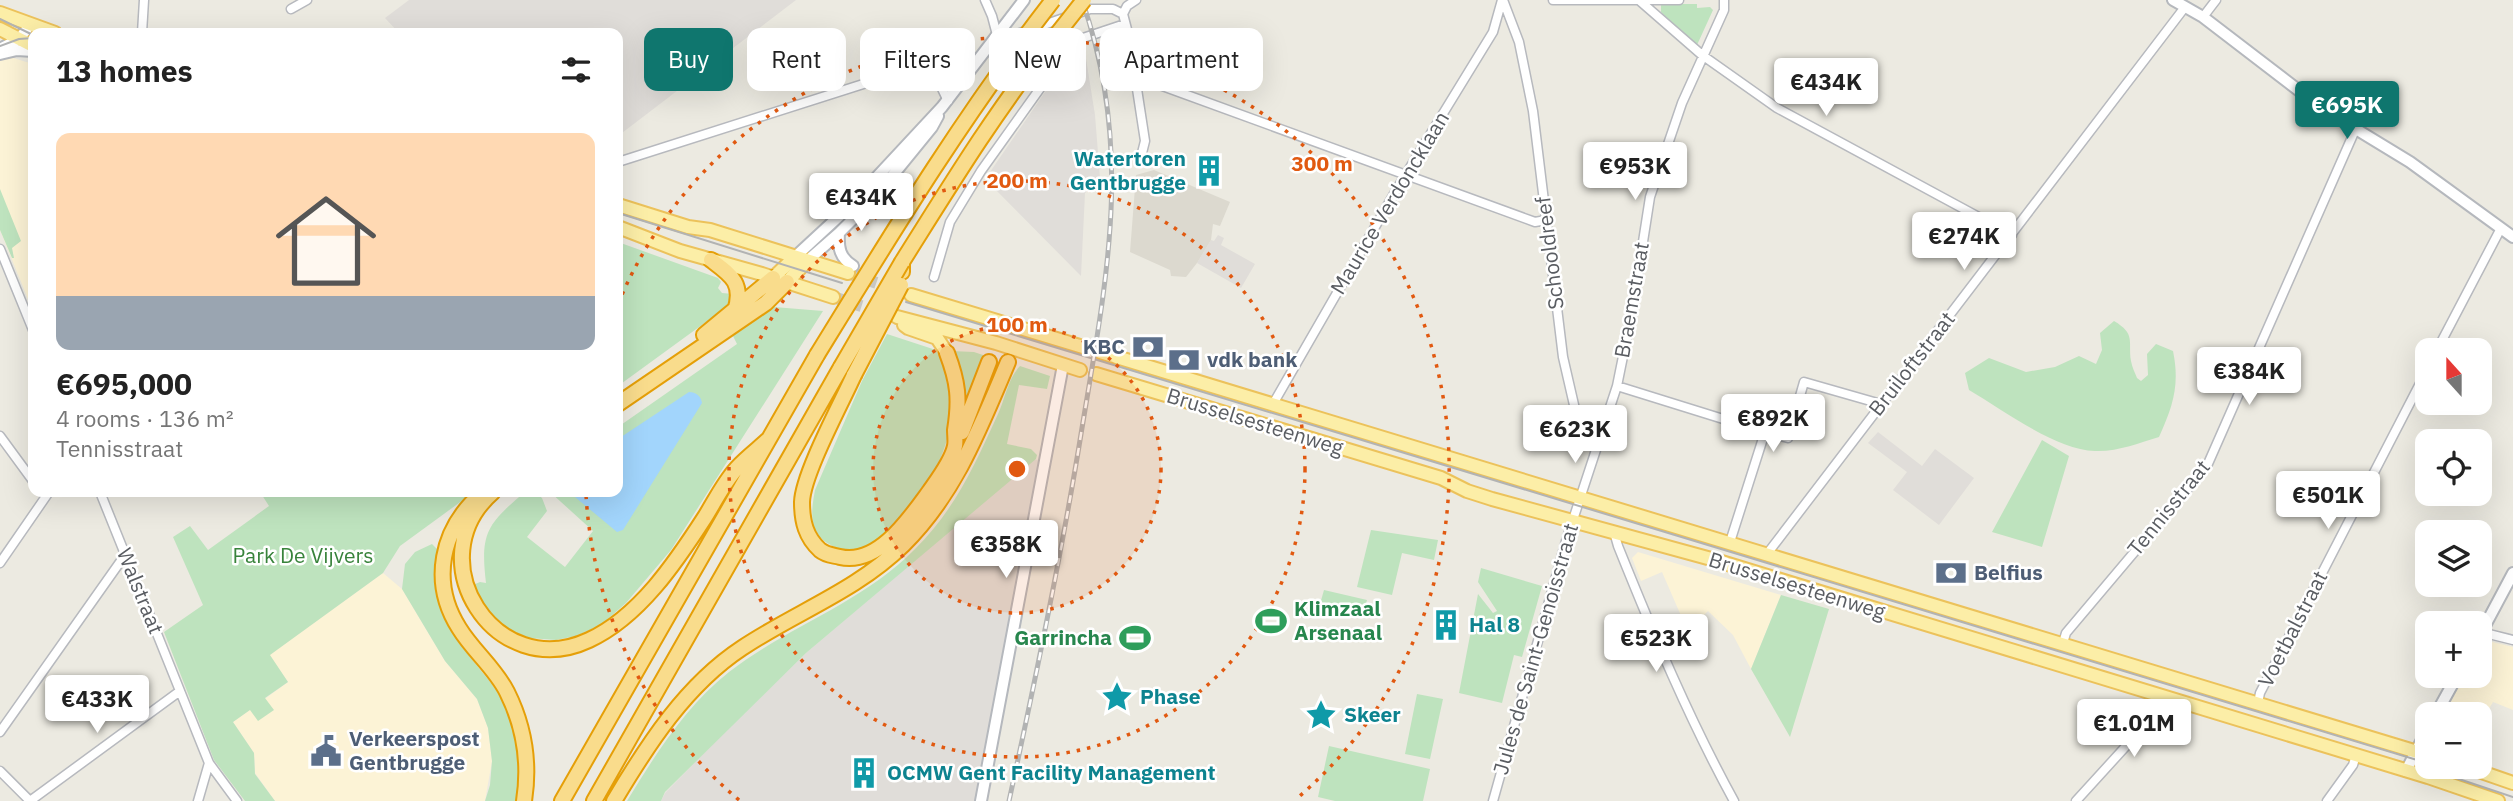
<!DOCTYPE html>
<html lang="en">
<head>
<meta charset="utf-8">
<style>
  body { margin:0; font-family:"IBM Plex Sans",sans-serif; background:#f6f6f6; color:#222; height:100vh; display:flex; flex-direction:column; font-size:26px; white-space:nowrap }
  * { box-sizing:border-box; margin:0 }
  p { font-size:23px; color:#767676 }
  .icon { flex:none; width:38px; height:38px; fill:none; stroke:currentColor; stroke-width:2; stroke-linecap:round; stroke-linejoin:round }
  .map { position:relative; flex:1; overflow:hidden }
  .drawer { position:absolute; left:28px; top:28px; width:595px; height:469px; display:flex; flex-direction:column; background:#fff; border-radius:14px; box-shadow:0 7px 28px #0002 }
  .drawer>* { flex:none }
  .banner { position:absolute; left:644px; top:28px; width:665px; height:63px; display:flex; gap:14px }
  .needle { width:46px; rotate:339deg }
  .fabs { position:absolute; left:2415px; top:338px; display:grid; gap:14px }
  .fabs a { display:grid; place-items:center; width:77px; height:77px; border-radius:14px; background:#fff; box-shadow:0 7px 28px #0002; font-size:35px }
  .price { position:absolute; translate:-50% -60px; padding:0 16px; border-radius:7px; background:#fff; color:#222; font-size:23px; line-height:46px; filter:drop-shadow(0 2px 4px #0008) }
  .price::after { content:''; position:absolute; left:50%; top:42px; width:21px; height:16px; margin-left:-10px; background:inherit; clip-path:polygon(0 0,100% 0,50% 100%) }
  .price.active { background:#0f766e; color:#fff }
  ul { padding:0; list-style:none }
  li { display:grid; align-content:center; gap:14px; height:371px; padding:0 28px }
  li span { display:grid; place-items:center; height:217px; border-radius:14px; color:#555 }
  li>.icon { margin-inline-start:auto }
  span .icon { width:126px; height:126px; fill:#fffc; stroke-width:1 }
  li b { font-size:30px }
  h2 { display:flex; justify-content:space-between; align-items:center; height:84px; padding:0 28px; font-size:30px }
  .tag { padding:0 24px; border-radius:14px; background:#fff; box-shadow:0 7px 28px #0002; font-size:24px; line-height:63px }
  .tag.active { background:#0f766e; color:#fff }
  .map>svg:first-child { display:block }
  .commercial { fill:#fcf3d6 }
  .industrial { fill:#e0ddd9 }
  .education { fill:#dcd9cf }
  .green { fill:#bee3be }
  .water { fill:#a2d5fc }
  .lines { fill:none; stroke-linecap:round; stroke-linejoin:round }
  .primary-tunnel { stroke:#c8c7c1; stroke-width:12; stroke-dasharray:12 6; stroke-linecap:butt }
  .street-casing { stroke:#b7b9be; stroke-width:11 }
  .secondary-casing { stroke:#b5b8bd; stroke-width:14 }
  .primary-casing { stroke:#ecc25b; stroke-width:16 }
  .highway-casing { stroke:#e59f08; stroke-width:18 }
  .street { stroke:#fff; stroke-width:8 }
  .secondary { stroke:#fff; stroke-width:10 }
  .primary { stroke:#fceea7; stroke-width:12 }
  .highway { stroke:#f9dc8c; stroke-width:14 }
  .tram { stroke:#b2b3b3; stroke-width:2 }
  .rail-casing { stroke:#b2b3b3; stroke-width:5 }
  .rail { stroke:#fff; stroke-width:2.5; stroke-dasharray:8; stroke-linecap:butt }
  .highway-bridge-casing { stroke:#e59f08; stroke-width:18; stroke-linecap:butt }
  .highway-bridge { stroke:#f9dc8c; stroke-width:14 }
  .ring { fill:none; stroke:#e15910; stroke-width:3.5; stroke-dasharray:3.5 7 }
  .labels { text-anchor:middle; stroke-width:5; stroke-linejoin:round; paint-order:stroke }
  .culture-label { font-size:21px; font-weight:bold; fill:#0d838f; stroke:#fff; text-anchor:start }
  .street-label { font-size:21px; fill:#5a5d62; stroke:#fff }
  .service-label { font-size:21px; font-weight:bold; fill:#4e5e75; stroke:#fff; text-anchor:start }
  .park-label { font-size:21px; fill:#38833b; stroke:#fff }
  .leisure-label { font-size:21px; font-weight:bold; fill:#27864d; stroke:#fff; text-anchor:start }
  .centre { fill:#e15910; stroke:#fff; stroke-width:3.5 }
  .ring-label { font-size:21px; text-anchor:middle; font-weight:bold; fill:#e15910; stroke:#fff; stroke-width:5; stroke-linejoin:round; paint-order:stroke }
</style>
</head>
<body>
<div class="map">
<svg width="2513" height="801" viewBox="0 0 2513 801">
  <rect width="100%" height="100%" fill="#eceae1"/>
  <path class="commercial" d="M10,57L33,64V302L30,304L0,230V61Z
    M1638,552L1781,595L1751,669L1733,635L1708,611L1694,625L1689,621L1667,644L1664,636L1682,618L1662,572L1641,581L1632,558Z
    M383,573L402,589L445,661L477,699L488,728L492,761L485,801H275L255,773L254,753L233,722L288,682L269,655Z
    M2488,641L2513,647V710L2493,702L2480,724V714H2444L2464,676H2480V645Z"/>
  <path class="industrial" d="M409,0H796L618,136V33H399L385,18Z
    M1078,44L1084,46L1095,115L1100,178L1085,193L1081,276L987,181L990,172Z
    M1218,235L1224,238L1221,245L1255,264L1241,288L1197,263L1211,240L1214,241Z
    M1878,432L1922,466L1935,449L1974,478L1939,525L1893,490L1907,472L1868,443Z
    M1045,459L981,801H661L665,793L711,746L806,653L1033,460Z"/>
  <path class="education" d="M1154,170L1230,202L1220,226L1213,224L1211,240L1197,263L1186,277L1171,276L1170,270L1130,252L1136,175Z"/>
  <path class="green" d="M1661,4H1697V8L1710,7L1713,10L1697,45L1690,41L1661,12Z
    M0,189L21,241L12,248L14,258H12L0,230Z
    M618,242L718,278L721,282L718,288L722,293L733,294L732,303L618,386Z
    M774,307L823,311L671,550L626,603L601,625L576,636L556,640L529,638L508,629L488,612L473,585L480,582L486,583C480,533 487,524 525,492H535L542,498L547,511L527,537L565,567L593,531L550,492H618V427L737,344L732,334Z
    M2114,321C2136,334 2128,341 2131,361C2132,367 2135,373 2137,378L2141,381L2148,375L2147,354L2156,344L2173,351C2180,385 2173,406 2159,437C2139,443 2117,452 2095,451C2056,450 2003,410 1969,390L1965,373L1989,358L2026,372L2055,367L2079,356L2096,364L2102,350L2100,333Z
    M887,334L942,352L951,372L946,379C961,432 937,477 902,516C892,527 879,541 865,547C845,555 818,545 813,523C811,512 813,501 815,490L862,381Z
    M952,351L974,352L986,356L966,413C966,390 962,372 952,351Z
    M1020,366L1050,376L1047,389L1019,385L1007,444L1031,449L1037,455L1036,459L806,653L665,792L661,801H627C655,755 686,706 729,672C788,626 861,604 915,549C956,508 974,466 998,414C1005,399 1008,378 1020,366Z
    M2042,440L2069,456L2042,547L1992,532Z
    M260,492H474L400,546L383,573L270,655L288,682L265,698L274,710L258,721L250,710L233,722L254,753L255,774L275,801H245L214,760L164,632L203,605L173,537L190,526L208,550L269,506Z
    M1371,530L1438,540L1434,560L1402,553L1392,595L1357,587Z
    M432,544L439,551C442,569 443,611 450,626C460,647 477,665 491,683C517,719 523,758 517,801H485L490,785L492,761L488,728L477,699L445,661L402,589L405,564L415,552Z
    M1481,568L1542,586L1522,657L1514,655L1502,703L1459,693L1478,594L1493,613L1497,611L1478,582Z
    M1324,590L1367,600L1363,615L1320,604Z
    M1781,595L1829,609L1790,737L1751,669Z
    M1417,694L1443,699L1430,759L1405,754Z
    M1329,746L1430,769L1423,801H1335L1318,797Z"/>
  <path class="water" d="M689,392C696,392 701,396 702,403L623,530L617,532L569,492H618V439Z"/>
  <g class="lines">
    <path class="primary-tunnel" d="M848,273L897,290
      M833,297L883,313"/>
    <defs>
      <path id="street" d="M985,0L992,16L997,35
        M1503,0L1519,42L1533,111L1563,357L1580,431L1597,443
        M1553,0H1679
        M1640,1L1702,55L1777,108L2012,235
        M291,9L307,0
        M1123,14L1129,37L1145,141L1141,157
        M1123,14L1127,6L1136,0
        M2203,17L2216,0
        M142,33L144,0
        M991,43L1090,9H1113L1123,14
        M1135,76L1535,222L1546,220
        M618,162L923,65L935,74L948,101
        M0,249L33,330
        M934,277L950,222L981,171L1061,59L1077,40L1125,24
        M2437,350L2501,228
        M1617,386L1765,432
        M1273,404L1398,187L1493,32L1502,0
        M0,436L33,481
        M100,492L209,763L237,801
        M1614,532L1618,546C1653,633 1689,719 1734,801
        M1730,542L1765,432L1788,438L1804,382L1881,404
        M1767,554L2185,7
        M0,563L49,492
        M2481,632L2513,640
        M2063,643L2066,633L2207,466L2356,128
        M2258,703L2260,693L2427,370
        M0,732L125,555
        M0,771L30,801
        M30,801L180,691
        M198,801L209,763
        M1493,801L1566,541L1617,386L1632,312L1650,197L1682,103L1724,10V0
        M2076,801L2158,711L2166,697
        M2327,801L2353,765L2356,755"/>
      <path id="secondary" d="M2173,0L2203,17L2323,109L2410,162L2513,237
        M0,49L19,39L30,25
        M0,54L17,50L33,51
        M839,233C838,248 840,258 853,266
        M795,257L849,207L942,107L1024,0
        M807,261L839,233L875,197L932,127L938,116
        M2480,635L2513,573
        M2436,714L2457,676
        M2406,771L2427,730
        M981,801L1063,365"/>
      <path id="primary" d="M0,13L55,33
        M0,29L33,46
        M618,205L688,227L710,230L848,273
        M618,227L680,251L762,274L833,297
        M773,278L795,257
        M787,282L807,261
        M911,295L1083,347
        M897,317L996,343L1080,370
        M904,325L908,328L937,338L947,353
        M1100,352L2427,755
        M1096,374L1441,478L1467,491L1492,499L1715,560L2428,777L2498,801
        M2464,766L2513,783"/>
      <path id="highway" d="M711,260C731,275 744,283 735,311
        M902,272V262C948,189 993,115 1046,48
        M704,335L773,278
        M854,375C841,404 803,474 802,502C802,522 806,537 820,550C826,555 832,555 840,557C878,566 910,518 929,492C938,479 952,461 955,446C956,441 955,435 955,430C960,399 958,382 947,353
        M618,404L766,303L787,282
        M962,432L989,362
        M493,492C416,559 495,684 589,640C639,617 676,562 705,517C715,501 724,482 737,468C746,458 758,449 769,439
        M481,494C441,529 430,582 459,628C473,651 495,668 507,692C524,726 530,763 524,801
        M562,801L817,355
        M594,801L841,367
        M614,801C648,744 686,685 742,648C796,612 856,591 903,545C955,494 980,428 1008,362"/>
    </defs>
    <use href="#street" class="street-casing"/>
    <use href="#secondary" class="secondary-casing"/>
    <use href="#primary" class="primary-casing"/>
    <use href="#highway" class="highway-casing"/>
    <use href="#street" class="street"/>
    <use href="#secondary" class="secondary"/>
    <use href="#primary" class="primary"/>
    <use href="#highway" class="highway"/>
    <path class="tram" d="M0,19L33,35
      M0,46L19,39L33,38
      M618,213L842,283
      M906,302L2427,763
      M2417,765L2513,797"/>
    <defs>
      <path id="rail" d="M1009,801C1036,677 1062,553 1082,428C1107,277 1134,149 1082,0"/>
    </defs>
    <use href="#rail" class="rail-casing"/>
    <use href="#rail" class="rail"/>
    <defs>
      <path id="highway-bridge" d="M1046,48L1084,0
        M817,355C892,233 965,113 1053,0
        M841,367L902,262
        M854,375L901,285"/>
    </defs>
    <use href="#highway-bridge" class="highway-bridge-casing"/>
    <use href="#highway-bridge" class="highway-bridge"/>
  </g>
  <circle cx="1017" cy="469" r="144" fill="#e15910" fill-opacity=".12"/>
  <g class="ring">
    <circle cx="1017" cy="469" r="144"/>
    <circle cx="1017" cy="469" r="288"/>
    <path d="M739 800A432 432 0 0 1 586 495M618 304A432 432 0 1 1 1295 800"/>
  </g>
  <defs>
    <symbol id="building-bare" viewBox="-9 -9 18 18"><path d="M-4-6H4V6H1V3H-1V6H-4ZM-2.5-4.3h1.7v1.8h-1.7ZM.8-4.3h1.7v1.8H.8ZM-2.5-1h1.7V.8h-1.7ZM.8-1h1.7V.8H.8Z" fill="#0f9aa8" stroke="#fff" stroke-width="2.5" paint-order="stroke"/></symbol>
    <symbol id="bank-bare" viewBox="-9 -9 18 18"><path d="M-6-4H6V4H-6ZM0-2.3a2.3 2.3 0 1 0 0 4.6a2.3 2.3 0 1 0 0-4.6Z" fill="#5c6f8a" stroke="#fff" stroke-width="2.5" paint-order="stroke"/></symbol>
    <symbol id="stadium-bare" viewBox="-9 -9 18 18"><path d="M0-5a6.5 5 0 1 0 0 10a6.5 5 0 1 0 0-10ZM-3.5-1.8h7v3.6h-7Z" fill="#2e9e5b" stroke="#fff" stroke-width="2.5" paint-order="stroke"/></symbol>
    <symbol id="sight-bare" viewBox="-9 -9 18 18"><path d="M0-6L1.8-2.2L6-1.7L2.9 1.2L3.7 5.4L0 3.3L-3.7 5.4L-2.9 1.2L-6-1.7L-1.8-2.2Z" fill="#0f9aa8" stroke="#fff" stroke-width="2.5" paint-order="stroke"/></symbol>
    <symbol id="civic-bare" viewBox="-9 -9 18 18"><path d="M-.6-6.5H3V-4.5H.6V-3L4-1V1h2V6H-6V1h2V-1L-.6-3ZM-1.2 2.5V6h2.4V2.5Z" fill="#5c6f8a" stroke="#fff" stroke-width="2.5" paint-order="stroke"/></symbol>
  </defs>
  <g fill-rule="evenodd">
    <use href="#building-bare" x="1187" y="149" width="44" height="44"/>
    <use href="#bank-bare" x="1126" y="325" width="44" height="44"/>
    <use href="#bank-bare" x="1162" y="338" width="44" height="44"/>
    <use href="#bank-bare" x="1929" y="551" width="44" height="44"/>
    <use href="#stadium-bare" x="1249" y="599" width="44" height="44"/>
    <use href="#building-bare" x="1424" y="603" width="44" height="44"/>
    <use href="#stadium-bare" x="1113" y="616" width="44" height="44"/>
    <use href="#sight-bare" x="1095" y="675" width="44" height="44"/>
    <use href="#sight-bare" x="1299" y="693" width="44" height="44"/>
    <use href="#civic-bare" x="304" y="729" width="44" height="44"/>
    <use href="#building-bare" x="842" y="751" width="44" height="44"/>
  </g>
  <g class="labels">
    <g class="culture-label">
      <text x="1186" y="166" text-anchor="end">Watertoren<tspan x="1186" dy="24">Gentbrugge</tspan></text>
      <text x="1469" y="632">Hal 8</text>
      <text x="1140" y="704">Phase</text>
      <text x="1344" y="722">Skeer</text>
      <text x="887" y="780">OCMW Gent Facility Management</text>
    </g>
    <g class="street-label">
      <text transform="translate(1390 203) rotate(-59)" y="7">Maurice Verdoncklaan</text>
      <text transform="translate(1550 253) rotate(-97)" y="7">Schooldreef</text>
      <text transform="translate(1632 300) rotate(-80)" y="7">Braemstraat</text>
      <text transform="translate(1912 364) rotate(-52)" y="7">Bruiloftstraat</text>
      <text transform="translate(1255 422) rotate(17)" y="7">Brusselsesteenweg</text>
      <text transform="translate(2169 508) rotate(-51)" y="7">Tennisstraat</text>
      <text transform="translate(1797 586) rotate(17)" y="7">Brusselsesteenweg</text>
      <text transform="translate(140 591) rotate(68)" y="7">Walstraat</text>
      <text transform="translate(2293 629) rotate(-63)" y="7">Voetbalstraat</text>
      <text transform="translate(1536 649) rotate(-74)" y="7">Jules de Saint-Genoisstraat</text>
    </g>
    <g class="service-label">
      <text x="1125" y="354" text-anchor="end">KBC</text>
      <text x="1207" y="367">vdk bank</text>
      <text x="1974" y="580">Belfius</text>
      <text x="349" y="746">Verkeerspost<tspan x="349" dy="24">Gentbrugge</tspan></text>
    </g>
    <g class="park-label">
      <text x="303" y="563">Park De Vijvers</text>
    </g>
    <g class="leisure-label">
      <text x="1294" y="616">Klimzaal<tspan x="1294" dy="24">Arsenaal</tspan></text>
      <text x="1112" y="645" text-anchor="end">Garrincha</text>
    </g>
  </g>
  <circle cx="1017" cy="469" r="10" class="centre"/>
  <g class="ring-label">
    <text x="1322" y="171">300 m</text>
    <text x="1017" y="188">200 m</text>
    <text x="1017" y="332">100 m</text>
  </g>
</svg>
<div class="fabs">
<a><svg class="needle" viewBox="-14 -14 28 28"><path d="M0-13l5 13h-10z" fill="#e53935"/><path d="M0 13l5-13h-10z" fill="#767676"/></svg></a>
<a><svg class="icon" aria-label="locate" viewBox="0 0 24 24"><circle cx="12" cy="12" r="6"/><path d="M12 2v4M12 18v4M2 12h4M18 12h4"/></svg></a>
<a><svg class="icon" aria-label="layers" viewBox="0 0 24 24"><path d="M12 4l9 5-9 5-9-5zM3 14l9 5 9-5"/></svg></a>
<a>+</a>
<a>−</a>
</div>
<b class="price" style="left:1826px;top:118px">€434K</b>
<b class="price active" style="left:2347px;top:141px">€695K</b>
<b class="price" style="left:1635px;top:202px">€953K</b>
<b class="price" style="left:861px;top:233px">€434K</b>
<b class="price" style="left:1964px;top:272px">€274K</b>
<b class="price" style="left:2249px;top:407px">€384K</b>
<b class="price" style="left:1773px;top:454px">€892K</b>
<b class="price" style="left:1575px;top:465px">€623K</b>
<b class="price" style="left:2328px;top:531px">€501K</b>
<b class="price" style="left:1006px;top:580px">€358K</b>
<b class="price" style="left:1656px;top:674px">€523K</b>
<b class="price" style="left:97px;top:735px">€433K</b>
<b class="price" style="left:2134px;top:759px">€1.01M</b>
<div class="banner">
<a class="tag active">Buy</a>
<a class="tag">Rent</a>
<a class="tag">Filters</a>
<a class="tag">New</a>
<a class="tag">Apartment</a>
</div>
<section class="drawer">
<h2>13 homes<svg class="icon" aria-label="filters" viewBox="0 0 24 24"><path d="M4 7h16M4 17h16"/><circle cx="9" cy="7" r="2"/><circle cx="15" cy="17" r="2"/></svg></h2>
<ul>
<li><span style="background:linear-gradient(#ffd9b3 75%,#9aa5b1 0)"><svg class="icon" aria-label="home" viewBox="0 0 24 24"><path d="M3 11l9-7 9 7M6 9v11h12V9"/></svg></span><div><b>€695,000</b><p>4 rooms · 136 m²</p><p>Tennisstraat</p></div></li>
</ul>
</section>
</div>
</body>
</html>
